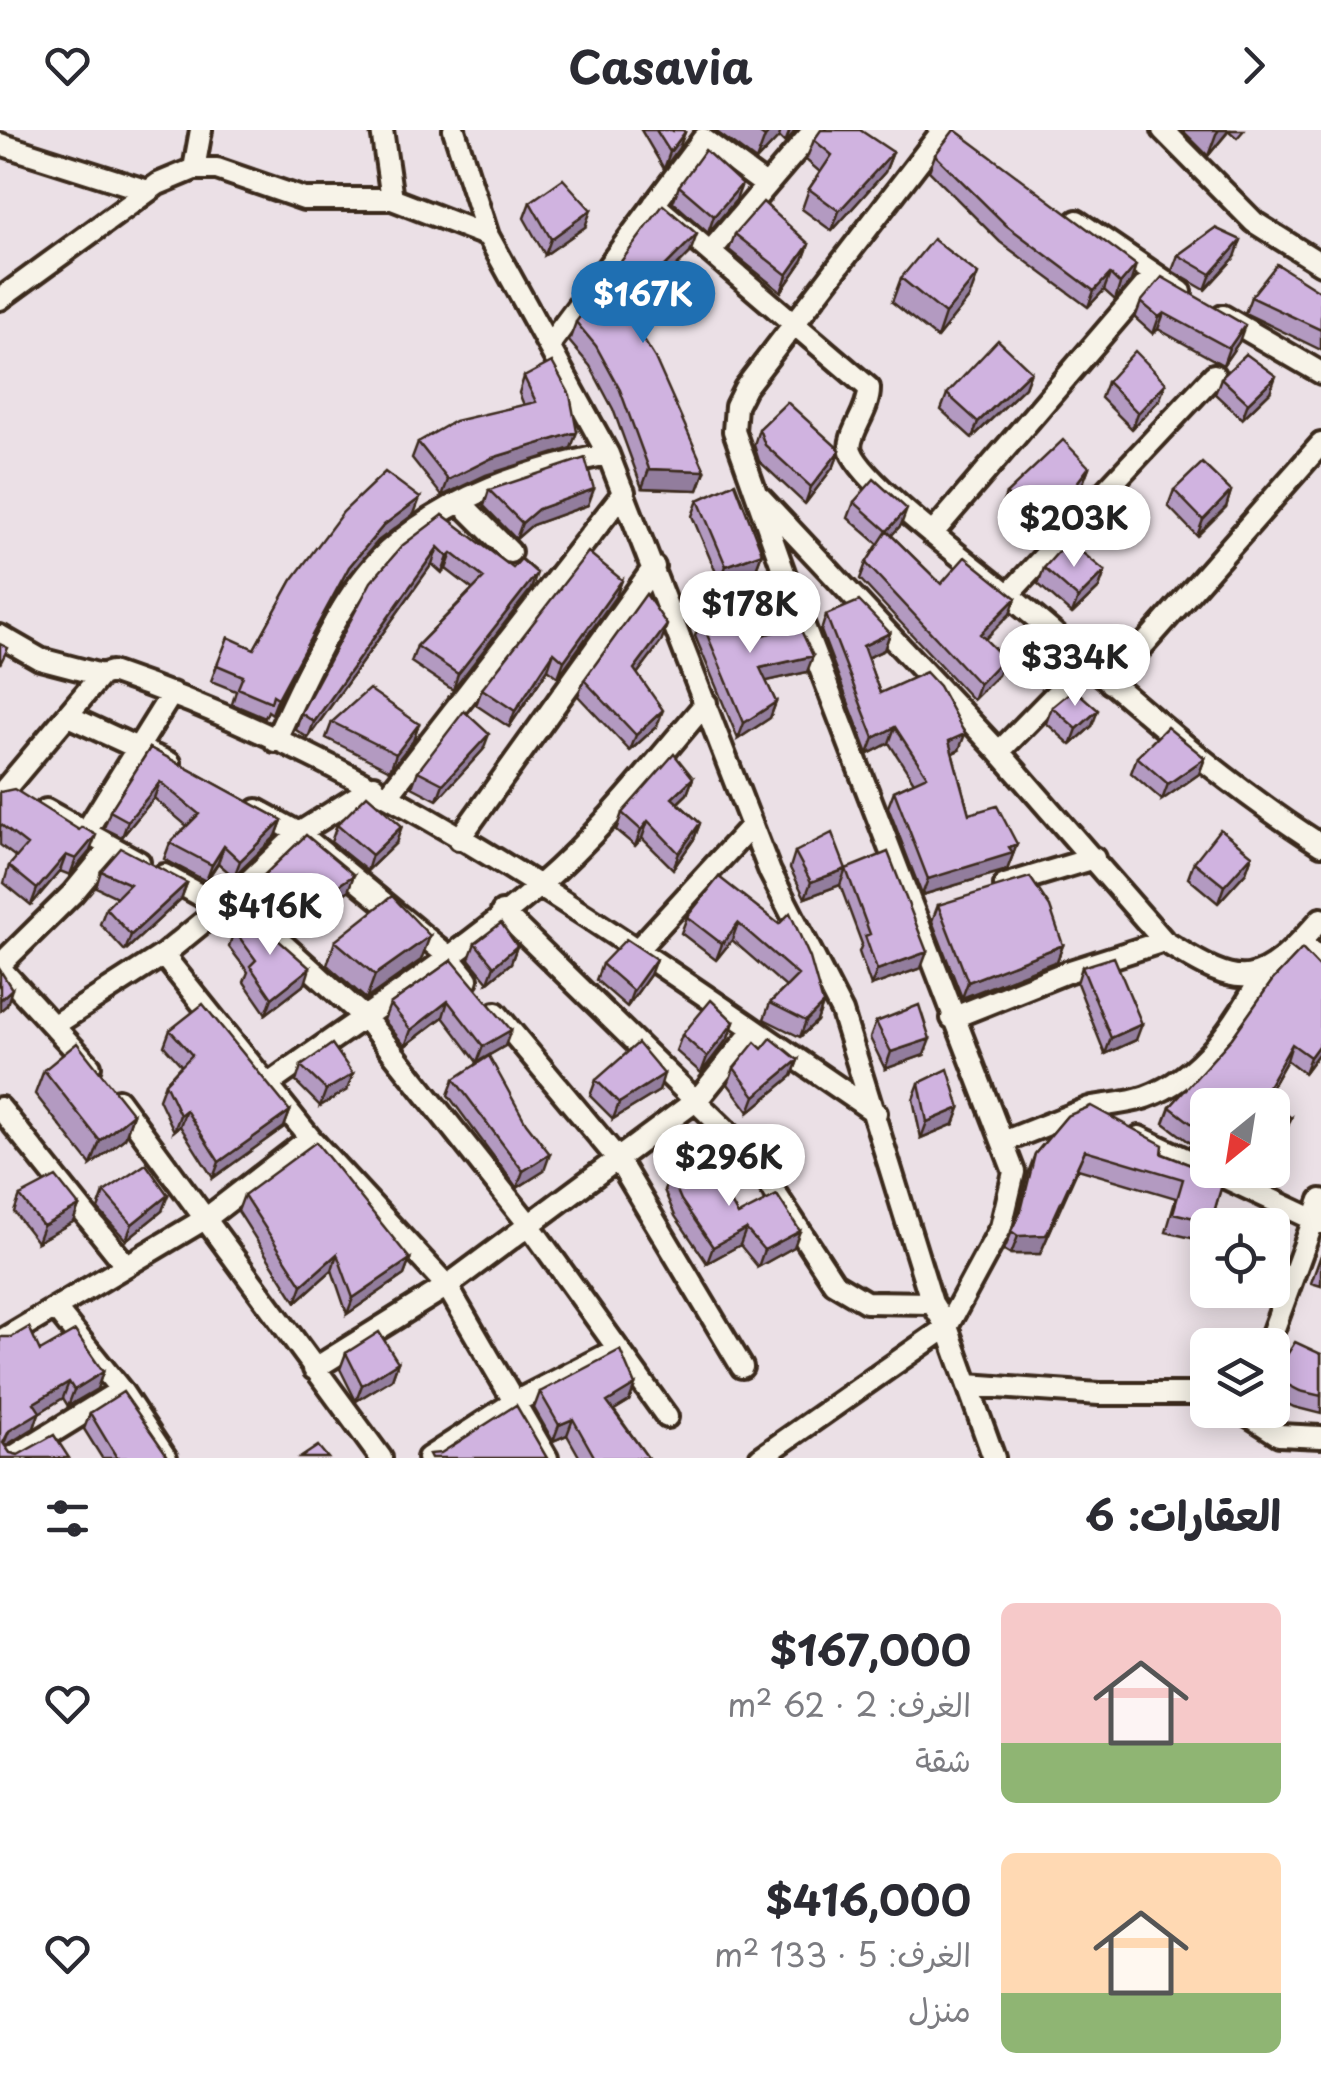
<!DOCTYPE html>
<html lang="ar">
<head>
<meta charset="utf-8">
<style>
  body { margin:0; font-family:"Playpen Sans","Playpen Sans Arabic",sans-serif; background:#f7f7f7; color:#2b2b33; direction:rtl; height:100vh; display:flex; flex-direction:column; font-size:38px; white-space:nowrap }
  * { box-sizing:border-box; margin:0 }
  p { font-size:32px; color:#7c7c81 }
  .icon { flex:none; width:55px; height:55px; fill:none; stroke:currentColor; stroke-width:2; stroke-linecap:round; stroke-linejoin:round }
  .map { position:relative; height:1328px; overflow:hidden; direction:ltr }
  .sheet { display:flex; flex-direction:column; background:#fff; flex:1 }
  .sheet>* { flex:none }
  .needle { width:65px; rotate:210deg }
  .fabs { position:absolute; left:1190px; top:958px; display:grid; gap:20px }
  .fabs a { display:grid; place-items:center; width:100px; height:100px; border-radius:15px; background:#fff; box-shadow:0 5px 25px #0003; font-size:50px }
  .price { position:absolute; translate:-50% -85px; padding:0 22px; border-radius:35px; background:#fff; color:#222; font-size:32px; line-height:65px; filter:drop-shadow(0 2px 5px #0008) }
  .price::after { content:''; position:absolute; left:50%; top:60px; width:30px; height:22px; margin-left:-15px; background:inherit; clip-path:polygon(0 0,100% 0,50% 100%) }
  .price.current { background:#1f6fb2; color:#fff }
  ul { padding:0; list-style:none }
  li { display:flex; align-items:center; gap:30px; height:250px; padding:0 40px }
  li span { display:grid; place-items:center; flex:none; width:280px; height:200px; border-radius:15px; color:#555 }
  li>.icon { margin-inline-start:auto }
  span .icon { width:120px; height:120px; fill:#fffc; stroke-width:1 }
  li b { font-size:42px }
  h2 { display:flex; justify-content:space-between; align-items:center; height:120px; padding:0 40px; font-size:42px }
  header { display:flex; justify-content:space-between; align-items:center; height:130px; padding:0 40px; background:#fff; font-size:45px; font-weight:700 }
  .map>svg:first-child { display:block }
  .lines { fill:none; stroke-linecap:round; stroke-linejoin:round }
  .minor-casing { stroke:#3b2a1e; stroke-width:28 }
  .minor { stroke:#f7f3e8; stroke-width:20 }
  .wall { fill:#b39ac1; stroke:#3b2a1e; stroke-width:2.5 }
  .shaded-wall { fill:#927d9d; stroke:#3b2a1e; stroke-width:2.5 }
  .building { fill:#d0b3e0; stroke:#3b2a1e; stroke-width:2.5 }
</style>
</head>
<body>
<header><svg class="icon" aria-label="forward" viewBox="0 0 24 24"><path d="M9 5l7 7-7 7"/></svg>Casavia<svg class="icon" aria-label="heart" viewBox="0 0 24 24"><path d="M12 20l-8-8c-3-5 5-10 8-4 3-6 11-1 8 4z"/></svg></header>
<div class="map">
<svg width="1321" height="1328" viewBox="0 0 1321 1328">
  <rect width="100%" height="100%" fill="#ebe0e6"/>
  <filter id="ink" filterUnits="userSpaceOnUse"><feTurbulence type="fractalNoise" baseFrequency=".01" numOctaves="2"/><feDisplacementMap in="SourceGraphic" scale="20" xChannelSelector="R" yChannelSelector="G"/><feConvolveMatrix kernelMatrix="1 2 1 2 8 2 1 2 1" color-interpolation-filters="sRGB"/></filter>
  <g filter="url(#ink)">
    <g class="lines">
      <defs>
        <path id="minor" d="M382,0L392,69L488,106
          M454,0L488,106L608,324L770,742L842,882L932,1173L947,1197L994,1328
          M1163,0L1254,92L1321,134
          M0,14L148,61
          M194,39L201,0
          M654,74L869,258C870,281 846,305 851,321C863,354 976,438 1007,464C1113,551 1204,641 1321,715
          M1077,91L1181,162
          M710,122L814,0
          M0,169L158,54L194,39H217L304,69H392
          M1223,186L1321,243
          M549,215L703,9L764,54
          M760,367L999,622L1164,811L1067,842L952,888
          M460,372L510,422
          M932,404L1153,146
          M1008,465L1214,245
          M0,506L40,529L101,545
          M1110,553L1321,314
          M68,586L170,633
          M275,611C302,554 341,463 388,421C450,365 528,340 608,324
          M999,622L1087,532
          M0,665L101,545L111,542C392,637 633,818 876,983
          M388,665L624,362
          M46,680L139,732
          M257,680L299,703L448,826L467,849
          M85,703L172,563
          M459,709L654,437
          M164,745L275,807L366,889L527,1092L667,1287
          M1005,755L1094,728
          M502,782L749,1023L834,1153L866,1172L932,1173
          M1164,811C1244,862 1258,860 1321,789
          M1301,812L1321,831
          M637,820L752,695
          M163,825L310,1008L447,1156L547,1328
          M0,835L73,763L111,717
          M0,838L90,936
          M496,883L617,1028L742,1237
          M56,894L163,825L223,776L299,703L374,656
          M269,954C360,888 456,828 541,754C602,701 653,635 706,573
          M118,970L381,1328
          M1092,977C1109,974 1130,973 1146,967C1202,947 1237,892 1263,844
          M0,978L125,1134
          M1139,1007L1321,1093
          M1003,1012L1089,978
          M55,1178L121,1260L166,1328
          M0,1211L208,1087L310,1008
          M1268,1215L1321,1070
          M314,1239L447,1156L698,969L754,900
          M968,1255L1099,1264H1208
          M1240,1280L1279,1305L1321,1307
          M11,1328L121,1260
          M428,1328L513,1273L618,1219
          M760,1328L947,1197L1001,1097L1014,1042L792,465L734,301L736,276L745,258L943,0"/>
      </defs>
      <use href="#minor" class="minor-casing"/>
      <use href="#minor" class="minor"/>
    </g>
    <path class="wall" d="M641,0H673L685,2L679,18L664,39Z
      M714,0H796L785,13L779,7L756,31Z
      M1185,0H1244L1237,8L1229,1L1208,26L1184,2Z
      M814,10L893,22L885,42L832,101L802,79L809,59L820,42L806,30Z
      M935,25L1131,151L1115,170L1104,160L1088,177L1000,112L929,41Z
      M679,56L736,70L708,103L673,72Z
      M530,72L585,97L545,125L524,88Z
      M735,104L809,114L803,130L781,162L729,120Z
      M690,123L652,161L649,170L631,189L705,341L698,360L642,358L613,279L590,236L569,211L576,192Z
      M1178,125L1235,127L1205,160L1172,141Z
      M901,148L969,168L937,208L892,172Z
      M1321,162V220L1245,183L1251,167Z
      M1141,172L1239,212L1223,235L1158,199L1153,204L1135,188Z
      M1031,241L1025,257L972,308L941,280L947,264Z
      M524,247L571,318L486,345L442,366L412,328L418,312L524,275L519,263Z
      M1221,248L1270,262L1242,289L1215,264Z
      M1107,252L1160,269L1132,299L1101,268Z
      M759,299L840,320L834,336L805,374L759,331L754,315Z
      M1089,337L1083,353L1037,414L1000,380L1006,364Z
      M489,360L588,375L532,395L516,409L484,376Z
      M1174,360L1231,361L1226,377L1197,406L1168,376Z
      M698,370L762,423L756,439L720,452L692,386Z
      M854,372L901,395L891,405L941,454L1016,468L1010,484L985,509L998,545L973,570L860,449L866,433L878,414L848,388Z
      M414,384L378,411L343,453L272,584L268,581L265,588L232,574L236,561L211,551L217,535L254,519L292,450Z
      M443,385L531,459L453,560L411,532L417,516L472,459L446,439L442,443L432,434L308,608L296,600L301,583Z
      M1044,438L1105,441L1099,458L1072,484L1038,454Z
      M622,450L616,466L558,547L548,539L509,597L476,575L482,559Z
      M826,485L890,503L884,520L867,528L880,563L959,620L952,623L969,684L1017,714L1007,740L922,765L888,677L894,661L914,652L889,613L868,624L821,501Z
      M701,490L807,542L766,551L776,572L770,588L738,609L695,506Z
      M661,512L637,544L657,596L630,621L578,566L584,550Z
      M1052,577L1092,596L1071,615L1046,593Z
      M332,592L419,594L413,611L390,640L326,608Z
      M150,618L282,690L276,706L234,747L218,733L206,751L164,729L170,713L187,696L154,668L122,707L104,698L110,681Z
      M483,620L437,670L412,657L418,641Z
      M1137,627L1205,628L1199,644L1162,670L1131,643Z
      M693,648L687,664L678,673L700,693L694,709L673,739L642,708L635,716L616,700L622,683Z
      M0,662L90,721L70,745L60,741L31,775L4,753L9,736L17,728L0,715Z
      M337,695L396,713L367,741L331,712Z
      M795,722L846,739L921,838L871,856L859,822L862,814L840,755L805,768L790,738Z
      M1252,725L1246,742L1218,773L1188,748L1194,732Z
      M101,741L187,753L181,769L125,821L100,794L106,778L117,767L96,757Z
      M719,747L823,874L817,891L800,907L764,889L770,873L786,857L732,810L716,830L681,803L687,787Z
      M260,749L348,761L286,802L269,787L271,781L254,765Z
      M938,775L1063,815L1057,831L962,868L932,791Z
      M234,800L305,854L266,884L244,852L248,842L229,817Z
      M335,811L421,830L366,869L327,835Z
      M475,813L517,816L511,833L488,852L469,829Z
      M1302,819L1321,839V920L1304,943L1287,930L1266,967L1291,988L1285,1004L1272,1015V975H1208V1026L1164,993L1170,977L1232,908L1272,851Z
      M452,830L505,916L477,932L443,887L405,916L384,890L390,874Z
      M602,834L650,845L627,877L596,850Z
      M1082,837L1136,910L1105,924L1077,853Z
      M734,892L728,908L701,943L676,921L682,905Z
      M876,892L924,925L885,939L870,908Z
      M170,900L290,981L284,997L213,1048L180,996L174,1001L159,969L165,953L181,935L164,916Z
      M762,919L798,930L792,946L749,982L728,954L734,938Z
      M301,936L347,960L320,976L296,952Z
      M44,940L133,984L125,1008L91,1035L35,964Z
      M454,949L544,1041L517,1058L448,965Z
      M596,950L659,961L613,989L590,966Z
      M919,953L960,978L954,994L921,1008L913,969Z
      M1067,986L1224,1048L1211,1092L1210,1095H1208V1102L1204,1111L1166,1102L1176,1068L1078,1039L1040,1124H1011L1004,1120L1017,1090L1028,1043L1035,1024Z
      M670,1044L738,1085L794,1117L758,1137L740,1115L707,1133L675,1086L664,1060Z
      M104,1062L162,1081L126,1110L98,1079Z
      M244,1065L410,1129L404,1145L347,1184L332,1140L296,1172L238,1081Z
      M20,1066L79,1076L73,1092L37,1112L14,1082Z
      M1321,1125V1156L1311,1153Z
      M1224,1160H1257L1253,1170Z
      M12,1207L40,1221L103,1242L97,1259L68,1276L63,1268L39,1283L34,1298L5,1316L10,1323L18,1325L69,1328H0Z
      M346,1223L398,1232L392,1249L356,1271L340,1239Z
      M1321,1224V1284L1294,1277L1272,1266L1273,1247Z
      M635,1255L629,1271L614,1280L648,1328H580L567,1305L553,1311L534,1278L540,1262Z
      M90,1283L166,1328H102L84,1299Z"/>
    <path class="shaded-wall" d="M771,0H781L779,7L756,31L765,7Z
      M790,0H796L785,13Z
      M1219,0H1229L1208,26L1216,4Z
      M685,2L679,18L664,39L670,22Z
      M893,22L885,42L832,101L839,81Z
      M742,54L736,70L708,103L714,86Z
      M591,80L585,97L545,125L551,109Z
      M697,104L690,123L652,161L649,170L620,202L627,183L653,148Z
      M1241,110L1235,127L1205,160L1211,144Z
      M809,114L803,130L781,162L787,145Z
      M1136,135L1131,151L1115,170L1120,154Z
      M978,144L969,168L937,208L945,184Z
      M1110,144L1104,160L1088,177L1094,161Z
      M1164,183L1158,199L1153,204L1159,187Z
      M1245,195L1239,212L1223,235L1229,218Z
      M1031,241L1025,257L972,308L978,292Z
      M1276,246L1270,262L1242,289L1248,273Z
      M1166,253L1160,269L1132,299L1138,283Z
      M577,302L571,318L486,345L442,366L448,350L492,328Z
      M840,320L834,336L805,374L811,357Z
      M1089,337L1083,353L1037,414L1043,397Z
      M649,339L705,341L698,360L642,358Z
      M594,359L588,375L532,395L516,409L522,393L538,379Z
      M1231,361L1226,377L1197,406L1203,390Z
      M420,368L414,384L378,411L343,453L272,584L278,568L349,437L384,395Z
      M907,379L901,395L881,417L887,401Z
      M438,417L432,434L308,608L314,592Z
      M452,423L446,439L442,443L448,427Z
      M762,423L756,439L720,452L726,436Z
      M1105,441L1099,458L1072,484L1078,468Z
      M537,443L531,459L453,560L458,544Z
      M622,450L616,466L558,547L564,531Z
      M1016,468L1010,484L974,520L980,504Z
      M667,495L661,512L628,556L634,539Z
      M890,503L884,520L857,532L863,516Z
      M554,522L548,539L509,597L515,581Z
      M813,526L807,542L754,554L760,538Z
      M1004,528L998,545L973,570L979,554Z
      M776,572L770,588L738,609L744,593Z
      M663,580L657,596L630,621L636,605Z
      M1098,580L1092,596L1071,615L1077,599Z
      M419,594L413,611L390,640L396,624Z
      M895,597L889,613L868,624L874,608Z
      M489,604L483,620L437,670L443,654Z
      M965,604L959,620L943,628L949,611Z
      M1205,628L1199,644L1162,670L1168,654Z
      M693,648L687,664L666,684L672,668Z
      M160,652L154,668L122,707L128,691Z
      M282,690L276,706L234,747L240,731Z
      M648,691L642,708L635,716L641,700Z
      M700,693L694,709L673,739L679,723Z
      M402,696L396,713L367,741L372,725Z
      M96,705L90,721L70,745L76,729Z
      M1017,714L1007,740L922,765L928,749Z
      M224,716L218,733L206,751L212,735Z
      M66,725L60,741L31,775L37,759Z
      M1252,725L1246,742L1218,773L1224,756Z
      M846,739L840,755L805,768L811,752Z
      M354,745L348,761L286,802L292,786Z
      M187,753L181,769L125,821L131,805Z
      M738,793L732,810L716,830L722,814Z
      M430,806L421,830L366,869L375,845Z
      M1063,815L1057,831L962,868L968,852Z
      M517,816L511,833L488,852L494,836Z
      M927,822L921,838L871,856L877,840Z
      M656,829L650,845L627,877L633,861Z
      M310,838L305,854L266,884L272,868Z
      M12,859L7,875L0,881V870Z
      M448,871L443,887L405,916L411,900Z
      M823,874L817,891L800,907L806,891Z
      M734,892L728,908L701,943L707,927Z
      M1142,894L1136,910L1105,924L1111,908Z
      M511,900L505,916L477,932L483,916Z
      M930,909L924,925L885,939L891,922Z
      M1321,912V920L1304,943L1310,927Z
      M1292,914L1287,930L1261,975L1263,965Z
      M798,930L792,946L749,982L755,966Z
      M353,944L347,960L320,976L326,960Z
      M664,944L659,961L613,989L619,973Z
      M960,978L954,994L921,1008L927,992Z
      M186,980L180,996L174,1001L180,985Z
      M290,981L284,997L213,1048L219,1032Z
      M133,984L125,1008L91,1035L100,1011Z
      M1291,988L1285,1004L1272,1015V1004Z
      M1085,1020L1040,1124H1011L1018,1106Z
      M550,1024L544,1041L517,1058L523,1041Z
      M168,1065L162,1081L126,1110L132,1094Z
      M79,1076L73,1092L37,1112L43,1096Z
      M746,1099L740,1115L707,1133L713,1117Z
      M800,1101L794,1117L758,1137L764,1120Z
      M337,1124L332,1140L296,1172L302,1155Z
      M410,1129L404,1145L347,1184L353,1168Z
      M398,1232L392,1249L356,1271L362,1255Z
      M103,1242L97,1259L68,1276L74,1260Z
      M69,1252L63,1268L39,1283L34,1298L3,1317L0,1324L9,1301L34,1273Z
      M635,1255L629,1271L601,1288L607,1272Z
      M573,1289L567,1305L553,1311L559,1295Z"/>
    <path class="building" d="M656,0H673V2L674,0H683L685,2L670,22Z
      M755,0H771L765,7Z
      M821,0H860L893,22L839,81L809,59L832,25L814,10Z
      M954,0H955L1136,135L1120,154L1110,144L1094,161L1006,95L935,25Z
      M705,20L742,54L714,86L679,56Z
      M563,49L591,80L551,109L530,72Z
      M763,72L809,114L787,145L735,104Z
      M663,75L697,104L653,148L656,150L627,183L655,228L705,341L649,339L620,260L596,216L576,192Z
      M1215,98L1241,110L1211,144L1178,125Z
      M933,109L978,144L945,184L901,148Z
      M1277,134L1321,162V200L1251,167Z
      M1162,147L1245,195L1229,218L1164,183L1159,187L1141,172Z
      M998,210L1031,241L978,292L947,264Z
      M1135,221L1166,253L1138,283L1107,252Z
      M1246,224L1276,246L1248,273L1221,248Z
      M552,232L570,265L577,302L492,328L448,350L418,312L455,291L536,272L524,247Z
      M787,272L840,320L811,357L765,315L759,299Z
      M1063,310L1089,337L1043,397L1006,364Z
      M585,328L594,359L538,379L522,393L489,360Z
      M1202,333L1231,361L1203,390L1174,360Z
      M385,342L420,368L384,395L349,437L278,568L273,565L271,572L238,558L243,546L217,535L228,507L254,519L292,450L343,382Z
      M874,349L907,379L887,401L854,372Z
      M735,353L762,423L726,436L698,370Z
      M443,385L513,438L521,429L537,443L458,544L417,516L484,448L452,423L448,427L438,417L314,592L301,583L371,452L403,415Z
      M887,401L941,454L965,427L1016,468L980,504L1004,528L979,554L866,433Z
      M1068,411L1105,441L1078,468L1044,438Z
      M588,422L622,450L564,531L554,522L515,581L482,559Z
      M646,464L667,495L634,539L663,580L636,605L584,550Z
      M738,467L750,508L799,496L813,526L760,538L776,572L744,593L701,490Z
      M859,471L890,503L863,516L880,563L926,542L939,556L965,604L949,611L969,684L997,676L1017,714L1009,717L1013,723L928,749L894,661L927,646L895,597L874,608L826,485Z
      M0,514L8,518L0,534Z
      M369,559L419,594L396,624L332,592Z
      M1074,559L1098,580L1077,599L1052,577Z
      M464,581L489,604L443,654L418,641Z
      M1167,597L1205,628L1168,654L1137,627Z
      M150,618L282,690L240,731L224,716L212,735L170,713L199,684L160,652L128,691L110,681Z
      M674,624L693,648L672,668L700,693L679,723L648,691L641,700L622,683Z
      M14,659L79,700L82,697L96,705L76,729L66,725L37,759L9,736L27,715L0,694V662Z
      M367,665L402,696L372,725L337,695Z
      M1220,699L1252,725L1224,756L1194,732Z
      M832,703L846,739L811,752L795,722Z
      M306,705L354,745L292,786L275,770L279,767L260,749Z
      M121,718L187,753L131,805L106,778L130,754L101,741Z
      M888,722L927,822L877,840L865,806L870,804L846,739Z
      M719,747L779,794L790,783L810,828L823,874L806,891L770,873L798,845L738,793L722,814L687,787Z
      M1030,747L1050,777L1063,815L968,852L938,775Z
      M392,766L430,806L375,845L335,811Z
      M252,787L310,838L272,868L250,836L256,830L234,800Z
      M501,793L517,816L494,836L475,813Z
      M626,809L656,829L633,861L602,834Z
      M1302,819L1321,839V912L1310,927L1292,914L1263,965L1291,988L1272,1004V975H1208V1006L1170,977L1232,908L1272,851Z
      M1114,827L1142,894L1111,908L1082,837Z
      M452,830L511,900L483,916L448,871L411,900L390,874Z
      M0,840L12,859L0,870Z
      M711,870L734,892L707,927L682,905Z
      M203,874L290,981L219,1032L186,980L180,985L165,953L192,925L170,900Z
      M919,875L930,909L891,922L876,892Z
      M771,908L798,930L755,966L734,938L755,912L762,919Z
      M77,913L133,984L100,1011L44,940Z
      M638,913L664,944L619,973L596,950Z
      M332,914L353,944L326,960L301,936Z
      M489,926L526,993L550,1024L523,1041L454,949Z
      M948,939L960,978L927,992L919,953Z
      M1091,976L1163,1015L1162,1024L1224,1048L1211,1092L1173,1083L1183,1049L1085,1020L1046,1105L1018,1106L1011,1101L1021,1081L1035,1024L1067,986Z
      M316,1012L410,1129L353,1168L337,1124L302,1155L244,1065Z
      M705,1025L738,1085L777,1065L800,1101L764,1120L746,1099L713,1117L681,1070L670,1044Z
      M146,1034L168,1065L132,1094L104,1062Z
      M56,1047L79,1076L43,1096L20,1066Z
      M29,1197L40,1221L75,1201L103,1242L74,1260L69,1252L34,1273L40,1282L9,1301L3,1313L10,1323L18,1325L54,1305L69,1328H0V1207H12Z
      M379,1202L398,1232L362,1255L346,1223Z
      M1295,1212L1321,1224V1266L1300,1261L1273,1247Z
      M620,1220L635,1255L607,1272L648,1328H595L573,1289L559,1295L540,1262Z
      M123,1262L167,1325L163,1328H117L90,1283Z
      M516,1275L547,1328H431L429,1324L441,1323Z
      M318,1316L328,1328H300Z"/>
  </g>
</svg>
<div class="fabs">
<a><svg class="needle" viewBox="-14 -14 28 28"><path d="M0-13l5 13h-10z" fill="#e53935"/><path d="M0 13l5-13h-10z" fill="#7c7c81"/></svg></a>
<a><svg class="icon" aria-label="locate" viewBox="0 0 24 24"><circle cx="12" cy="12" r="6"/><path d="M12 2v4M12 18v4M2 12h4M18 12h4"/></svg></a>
<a><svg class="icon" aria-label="layers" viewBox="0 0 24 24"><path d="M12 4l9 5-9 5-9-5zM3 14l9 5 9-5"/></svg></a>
</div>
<b class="price current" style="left:643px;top:216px">$167K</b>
<b class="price" style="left:1074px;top:440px">$203K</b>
<b class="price" style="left:750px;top:526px">$178K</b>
<b class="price" style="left:1075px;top:579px">$334K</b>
<b class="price" style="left:270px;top:828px">$416K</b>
<b class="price" style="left:729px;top:1079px">$296K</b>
</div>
<section class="sheet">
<h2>العقارات: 6<svg class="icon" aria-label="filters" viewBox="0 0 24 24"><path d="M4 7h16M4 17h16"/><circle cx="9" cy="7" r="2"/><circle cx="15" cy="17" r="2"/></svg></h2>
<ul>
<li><span style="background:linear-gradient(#f6c9c9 70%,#8fb573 0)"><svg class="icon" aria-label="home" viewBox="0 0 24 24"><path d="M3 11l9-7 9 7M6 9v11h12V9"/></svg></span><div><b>$167,000</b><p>الغرف: 2 · 62 m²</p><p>شقة</p></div><svg class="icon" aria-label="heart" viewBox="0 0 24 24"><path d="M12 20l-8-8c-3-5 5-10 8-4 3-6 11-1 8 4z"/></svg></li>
<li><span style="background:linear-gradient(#ffd9b3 70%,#8fb573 0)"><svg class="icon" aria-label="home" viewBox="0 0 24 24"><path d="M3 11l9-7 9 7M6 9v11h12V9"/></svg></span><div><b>$416,000</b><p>الغرف: 5 · 133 m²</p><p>منزل</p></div><svg class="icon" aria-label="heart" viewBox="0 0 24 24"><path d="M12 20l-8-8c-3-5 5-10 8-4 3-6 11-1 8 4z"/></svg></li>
</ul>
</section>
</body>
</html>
